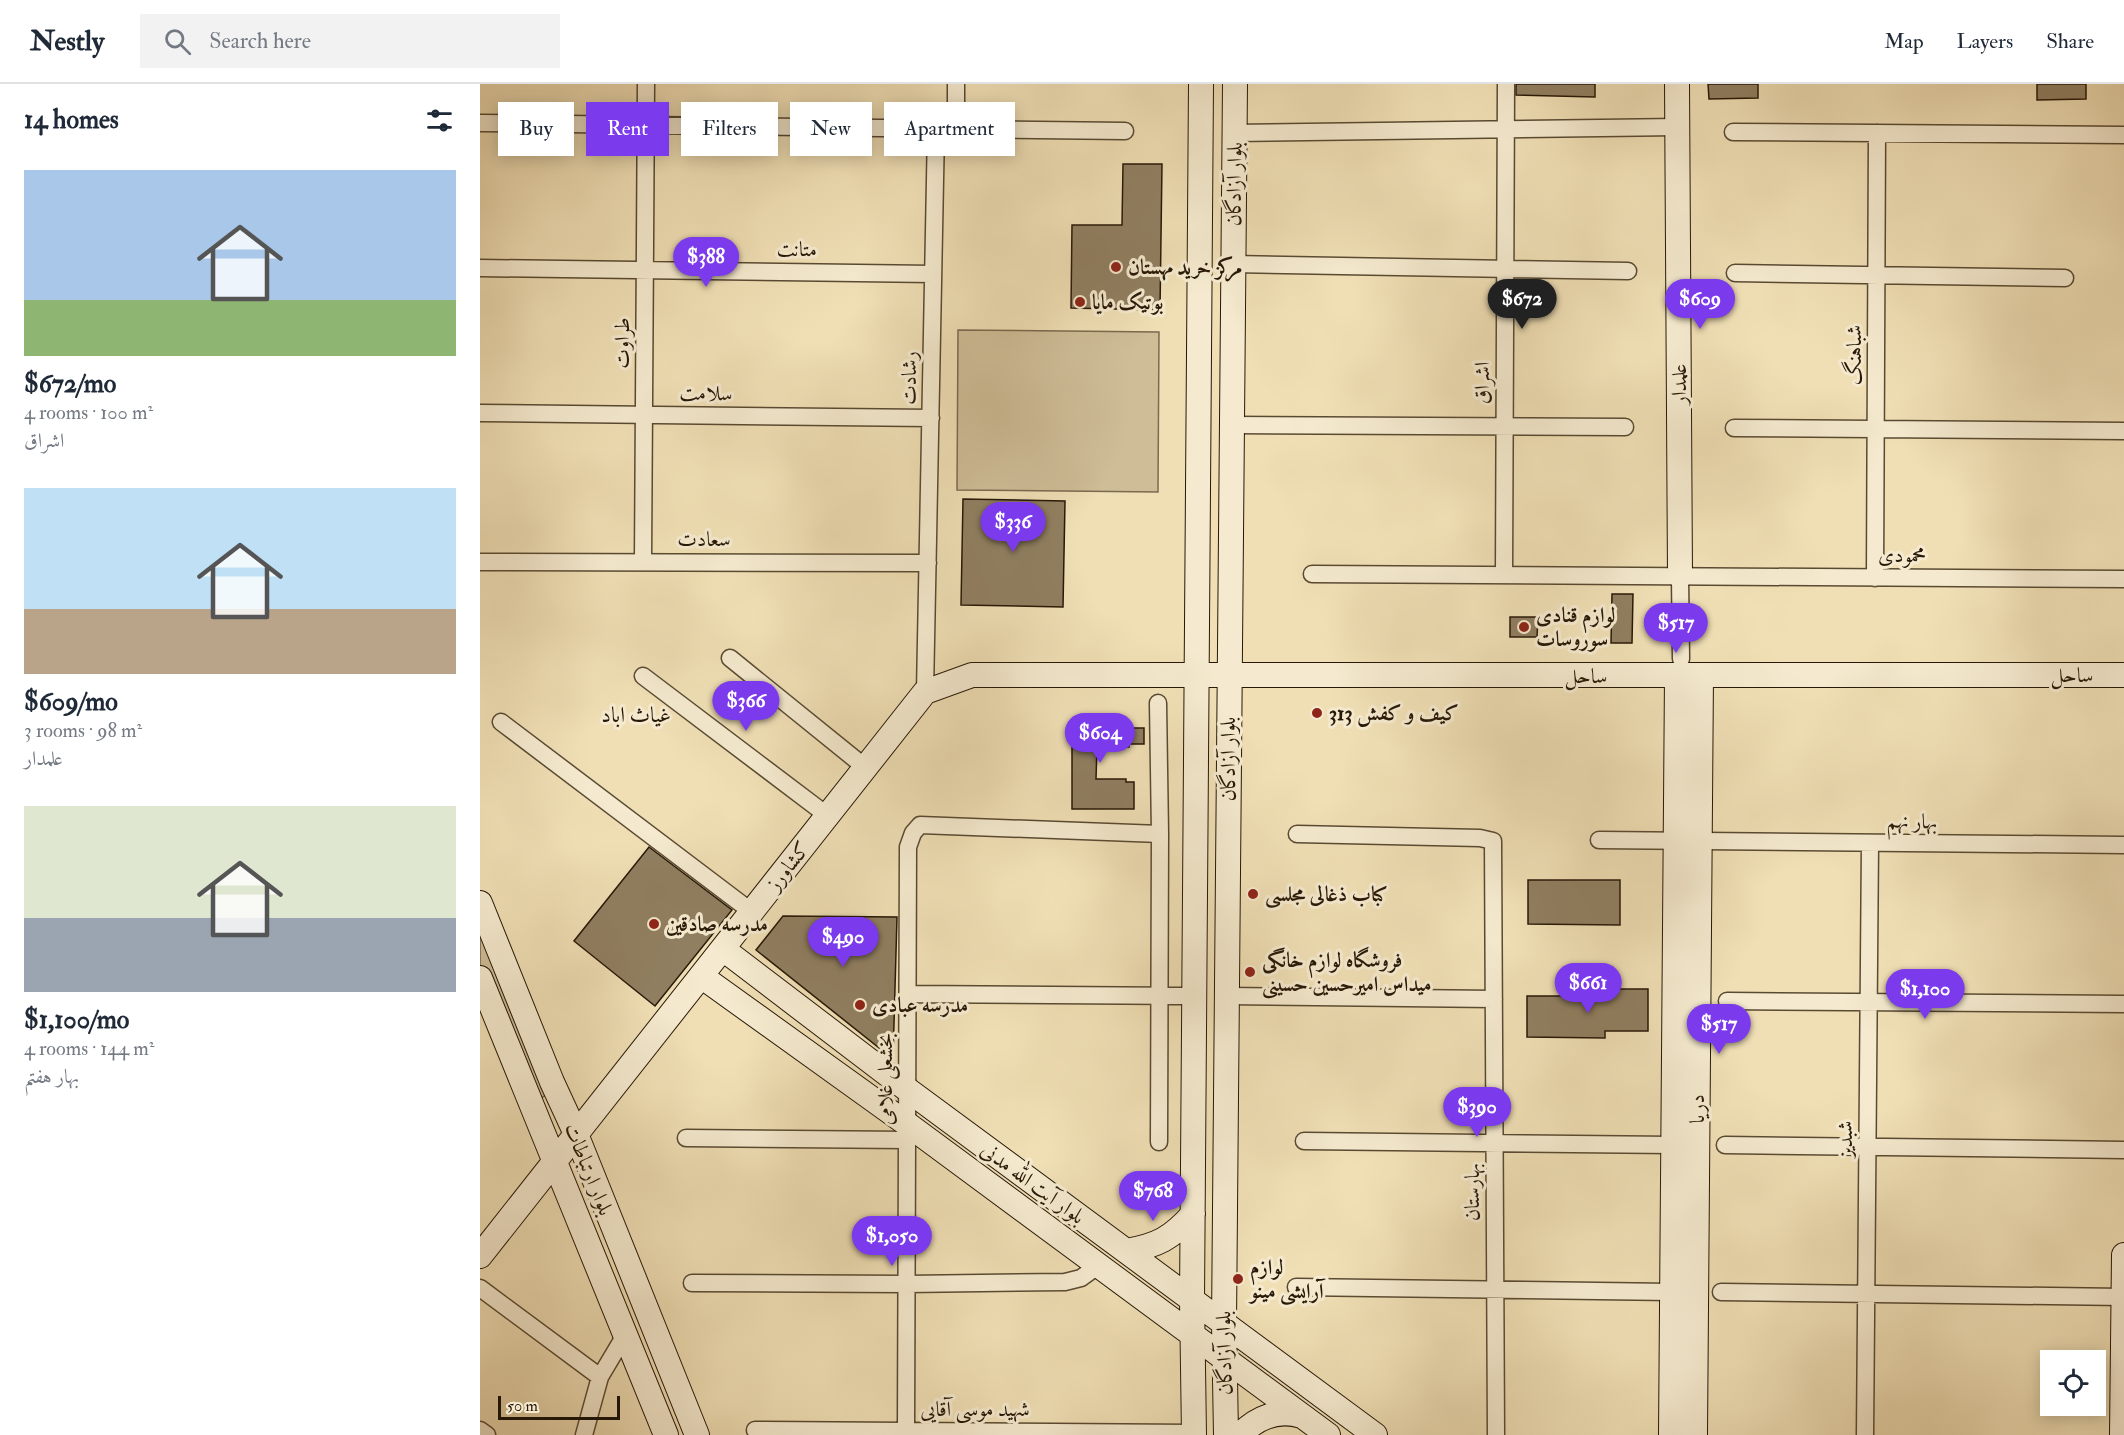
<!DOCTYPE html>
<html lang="en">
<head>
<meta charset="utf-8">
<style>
  body { margin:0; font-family:"IM FELL Double Pica",Amiri,serif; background:#f2f2f3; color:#1f2937; height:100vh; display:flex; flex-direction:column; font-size:22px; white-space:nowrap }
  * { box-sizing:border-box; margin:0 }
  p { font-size:20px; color:#747a83 }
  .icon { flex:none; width:33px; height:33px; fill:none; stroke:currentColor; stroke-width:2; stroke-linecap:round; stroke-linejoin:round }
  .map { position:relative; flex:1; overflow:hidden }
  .sheet { display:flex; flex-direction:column; background:#fff; width:480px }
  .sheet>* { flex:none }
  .top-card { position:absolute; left:18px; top:18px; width:570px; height:54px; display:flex; gap:12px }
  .buttons { position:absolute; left:1560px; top:1266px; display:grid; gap:12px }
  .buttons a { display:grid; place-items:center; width:66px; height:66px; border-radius:0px; background:#fff; box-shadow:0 3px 15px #0003; font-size:30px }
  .scale { position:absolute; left:18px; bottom:15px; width:122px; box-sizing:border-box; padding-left:6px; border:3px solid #271807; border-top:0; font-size:16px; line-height:21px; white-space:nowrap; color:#271807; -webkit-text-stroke:4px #f5eacf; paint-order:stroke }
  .price { position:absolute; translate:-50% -51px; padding:0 14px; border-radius:21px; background:#7c3aed; color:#fff; font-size:20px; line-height:39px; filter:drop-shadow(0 2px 3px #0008) }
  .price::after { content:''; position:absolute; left:50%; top:36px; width:18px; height:14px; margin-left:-9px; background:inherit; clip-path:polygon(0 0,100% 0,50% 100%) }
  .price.active { background:#222; color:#fff }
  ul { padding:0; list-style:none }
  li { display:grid; align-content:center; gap:12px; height:318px; padding:0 24px }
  li span { display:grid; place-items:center; height:186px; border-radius:0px; color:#555 }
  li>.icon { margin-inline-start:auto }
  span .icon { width:108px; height:108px; fill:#fffc; stroke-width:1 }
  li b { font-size:26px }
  h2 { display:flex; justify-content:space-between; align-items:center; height:72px; padding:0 24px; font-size:26px }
  .chip { padding:0 21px; border-radius:0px; background:#fff; box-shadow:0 3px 15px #0003; font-size:21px; line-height:54px }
  .chip.active { background:#7c3aed; color:#fff }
  header { display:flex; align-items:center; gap:36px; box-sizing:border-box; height:84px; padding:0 30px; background:#fff; border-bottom:2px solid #e0e1e3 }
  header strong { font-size:28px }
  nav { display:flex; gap:33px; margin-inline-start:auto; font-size:21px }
  .search { width:420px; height:54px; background:#f2f2f3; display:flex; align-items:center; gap:15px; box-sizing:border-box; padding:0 21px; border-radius:0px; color:#747a83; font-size:22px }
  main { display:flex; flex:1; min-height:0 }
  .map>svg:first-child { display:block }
  .green { fill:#cebd97; stroke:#7a6a4f; stroke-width:1.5 }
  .building { fill:#907f61; stroke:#271807; stroke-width:1.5 }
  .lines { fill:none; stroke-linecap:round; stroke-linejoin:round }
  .street-casing { stroke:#594a32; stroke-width:19 }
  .secondary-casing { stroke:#271807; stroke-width:26 }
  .street { stroke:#f5eacf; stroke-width:16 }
  .secondary { stroke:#f5eacf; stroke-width:24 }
  .poi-dot { fill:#8f2418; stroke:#f5eacf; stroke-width:2 }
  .labels { text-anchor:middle; stroke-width:6; stroke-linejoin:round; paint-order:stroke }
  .street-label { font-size:21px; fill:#271807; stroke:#f5eacf }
  .poi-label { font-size:21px; font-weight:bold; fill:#271807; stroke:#f5eacf; text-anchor:start }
  .neighbourhood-label { font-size:22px; fill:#271807; stroke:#f5eacf }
</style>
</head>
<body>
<header>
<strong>Nestly</strong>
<div class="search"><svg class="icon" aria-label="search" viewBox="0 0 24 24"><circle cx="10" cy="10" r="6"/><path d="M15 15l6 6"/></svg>Search here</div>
<nav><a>Map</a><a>Layers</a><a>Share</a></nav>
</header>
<main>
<section class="sheet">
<h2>14 homes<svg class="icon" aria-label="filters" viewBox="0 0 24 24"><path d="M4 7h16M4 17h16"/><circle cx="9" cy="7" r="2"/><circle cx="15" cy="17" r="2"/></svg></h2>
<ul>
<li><span style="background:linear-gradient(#a9c7e8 70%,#8fb573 0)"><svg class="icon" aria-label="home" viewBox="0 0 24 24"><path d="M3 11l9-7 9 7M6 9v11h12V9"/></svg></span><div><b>$672/mo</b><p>4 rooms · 100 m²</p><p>اشراق</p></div></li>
<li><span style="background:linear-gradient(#bfe0f5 65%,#b9a48a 0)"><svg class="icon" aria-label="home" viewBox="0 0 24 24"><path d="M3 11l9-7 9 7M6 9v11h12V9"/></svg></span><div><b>$609/mo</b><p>3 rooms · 98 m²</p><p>علمدار</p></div></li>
<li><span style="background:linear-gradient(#dfe7d0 60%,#9aa5b1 0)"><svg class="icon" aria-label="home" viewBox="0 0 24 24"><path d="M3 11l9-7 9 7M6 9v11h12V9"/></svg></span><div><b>$1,100/mo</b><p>4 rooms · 144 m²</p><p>بهار هفتم</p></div></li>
</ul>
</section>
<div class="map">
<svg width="1644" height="1351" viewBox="0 0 1644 1351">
  <rect width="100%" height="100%" fill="#f0dfb5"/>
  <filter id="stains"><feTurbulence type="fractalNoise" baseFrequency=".00333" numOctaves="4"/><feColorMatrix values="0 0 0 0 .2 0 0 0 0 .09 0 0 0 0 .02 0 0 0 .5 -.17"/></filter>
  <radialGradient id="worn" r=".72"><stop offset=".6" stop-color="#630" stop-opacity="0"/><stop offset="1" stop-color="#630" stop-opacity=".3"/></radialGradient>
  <path class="green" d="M478,246L679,248L678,408L477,406Z
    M0,819L68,1010L61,1014L0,894Z"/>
  <path class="building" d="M1036,0H1115V13L1036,11Z
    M1228,0H1278V14L1229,15Z
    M1557,0H1606V15L1557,16Z
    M643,80H682L680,226L591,224L592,141H642Z
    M483,415L585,417L583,523L481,521Z
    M1132,510H1153L1152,559H1131Z
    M1030,533H1058L1057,553H1030Z
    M592,635H634V641H650V644H664V660H649V663H617L616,695H646V698H654V725H592Z
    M169,763L252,826L175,922L94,857Z
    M1048,796H1140V841L1048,840Z
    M303,832L417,833L413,975L276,866Z
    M1098,905H1168V947H1125V954L1047,953V912H1098Z"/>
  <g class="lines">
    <defs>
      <path id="street" d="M0,39L645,47
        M476,45V0
        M1253,48L1644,51
        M754,49L1198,43
        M753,180L1148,187
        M0,184L453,190
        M1255,189L1585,194
        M0,329L451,334
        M751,341L1145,343
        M1254,344L1644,347
        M163,477L166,0
        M0,478L448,479
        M832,490L1644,495
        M1024,491L1026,0
        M1200,492L1201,575
        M1395,494L1397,49
        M250,574L386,684
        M163,592L348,732
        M445,608L456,45
        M678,619L680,750L679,1058
        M21,638L272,828
        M817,750L1000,754L1013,757L1016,1351
        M1119,756L1644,761
        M428,910L714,912
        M746,912L1014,915
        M1247,917L1644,920
        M206,1054L427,1056
        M824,1057L1193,1061
        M1245,1061L1644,1066
        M212,1199L427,1200L585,1198L601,1194L619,1181
        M816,1203L1192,1208
        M0,1204L120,1293
        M1241,1208L1644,1213
        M0,1346L7,1351
        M275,1346L714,1349
        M426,1348L428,763L433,749L440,741L680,750
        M104,1351L120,1293L145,1251
        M1385,1351L1390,759"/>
      <path id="secondary" d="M1197,0L1200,492
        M0,819L72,998L96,1050L217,1351
        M243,865L428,1006L895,1351
        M221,892L427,1040L848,1351
        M0,894L186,1351
        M646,1167C677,1162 692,1154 713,1130
        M0,1172L445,608L492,591H1644
        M714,1351L712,1216L721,0
        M746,1351L744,1239L755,0
        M760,1351C777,1333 799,1325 822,1332
        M1191,1351L1197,591
        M1215,1351L1221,591
        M1642,1351L1644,1171"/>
    </defs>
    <use href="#street" class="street-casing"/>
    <use href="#secondary" class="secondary-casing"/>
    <use href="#street" class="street"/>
    <use href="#secondary" class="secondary"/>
  </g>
  <g class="poi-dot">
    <circle cx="636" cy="183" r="6"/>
    <circle cx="600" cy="218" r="6"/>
    <circle cx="1044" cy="543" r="6"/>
    <circle cx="837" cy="629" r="6"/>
    <circle cx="773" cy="810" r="6"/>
    <circle cx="174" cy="840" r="6"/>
    <circle cx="770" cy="888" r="6"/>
    <circle cx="380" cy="921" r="6"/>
    <circle cx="758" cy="1195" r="6"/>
  </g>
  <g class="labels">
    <g class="street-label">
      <text transform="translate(754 100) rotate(-89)" y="7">بلوار آزادگان</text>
      <text transform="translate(317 165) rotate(1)" y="7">متانت</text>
      <text transform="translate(142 259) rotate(-90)" y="7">طراوت</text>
      <text transform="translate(1374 271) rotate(-90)" y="7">شباهنگ</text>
      <text transform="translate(429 294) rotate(-89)" y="7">رشادت</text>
      <text transform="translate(1002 299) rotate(-90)" y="7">اشراق</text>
      <text transform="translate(1199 300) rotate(-90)" y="7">علمدار</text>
      <text transform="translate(226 309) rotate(1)" y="7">سلامت</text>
      <text x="224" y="462">سعادت</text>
      <text x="1422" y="478">محمودی</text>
      <text x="1592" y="598">ساحل</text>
      <text x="1106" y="599">ساحل</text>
      <text transform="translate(748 675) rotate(-90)" y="7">بلوار آزادگان</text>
      <text transform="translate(1432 737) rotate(1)" y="7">بهار نهم</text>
      <text transform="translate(308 782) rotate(-52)" y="7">کشاورز</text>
      <text transform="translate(405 995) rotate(-90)" y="7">بخشعلی غلامی</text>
      <text transform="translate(1217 1025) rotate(-90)" y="7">دریا</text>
      <text transform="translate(1365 1055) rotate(-90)" y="7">شبدیز</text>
      <text transform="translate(109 1085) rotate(68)" y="7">بلوار ارتباطات</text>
      <text transform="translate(553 1099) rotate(36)" y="7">بلوار آیت الله مدنی</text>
      <text transform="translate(992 1108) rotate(-90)" y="7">بهارستان</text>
      <text transform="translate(744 1269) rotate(-91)" y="7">بلوار آزادگان</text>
      <text x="495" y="1332">شهید موسی آقایی</text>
    </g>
    <g class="poi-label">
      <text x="648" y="190">مرکز خرید مهستان</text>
      <text x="612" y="225">بوتیک مایا</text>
      <text x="1056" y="538">لوازم قنادی<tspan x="1056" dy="24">سوروسات</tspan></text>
      <text x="849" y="636">کیف و کفش 313</text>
      <text x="785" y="817">کباب ذغالی مجلسی</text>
      <text x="186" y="847">مدرسه صادقین</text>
      <text x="782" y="883">فروشگاه لوازم خانگی<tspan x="782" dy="24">میداس امیرحسین حسینی</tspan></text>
      <text x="392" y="928">مدرسه عبادی</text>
      <text x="770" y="1190">لوازم<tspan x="770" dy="24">آرایشی مینو</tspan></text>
    </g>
    <g class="neighbourhood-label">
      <text x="156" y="638">غیاث اباد</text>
    </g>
  </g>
  <rect width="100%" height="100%" filter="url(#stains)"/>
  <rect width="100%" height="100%" fill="url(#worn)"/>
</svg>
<div class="buttons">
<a><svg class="icon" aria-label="locate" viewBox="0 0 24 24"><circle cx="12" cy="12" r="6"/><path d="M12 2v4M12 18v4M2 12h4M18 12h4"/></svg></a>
</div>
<div class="scale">50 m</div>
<b class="price" style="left:226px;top:204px">$388</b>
<b class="price active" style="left:1042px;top:246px">$672</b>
<b class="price" style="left:1220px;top:246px">$609</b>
<b class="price" style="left:533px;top:469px">$336</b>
<b class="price" style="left:1196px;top:570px">$517</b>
<b class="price" style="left:266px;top:648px">$366</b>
<b class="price" style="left:620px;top:680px">$604</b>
<b class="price" style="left:363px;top:884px">$490</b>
<b class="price" style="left:1108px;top:930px">$661</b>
<b class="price" style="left:1445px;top:936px">$1,100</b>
<b class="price" style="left:1239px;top:971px">$517</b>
<b class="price" style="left:997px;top:1054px">$390</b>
<b class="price" style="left:673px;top:1138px">$768</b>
<b class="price" style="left:412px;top:1183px">$1,050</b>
<div class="top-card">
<a class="chip">Buy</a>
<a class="chip active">Rent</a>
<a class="chip">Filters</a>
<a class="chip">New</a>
<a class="chip">Apartment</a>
</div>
</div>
</main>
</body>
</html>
